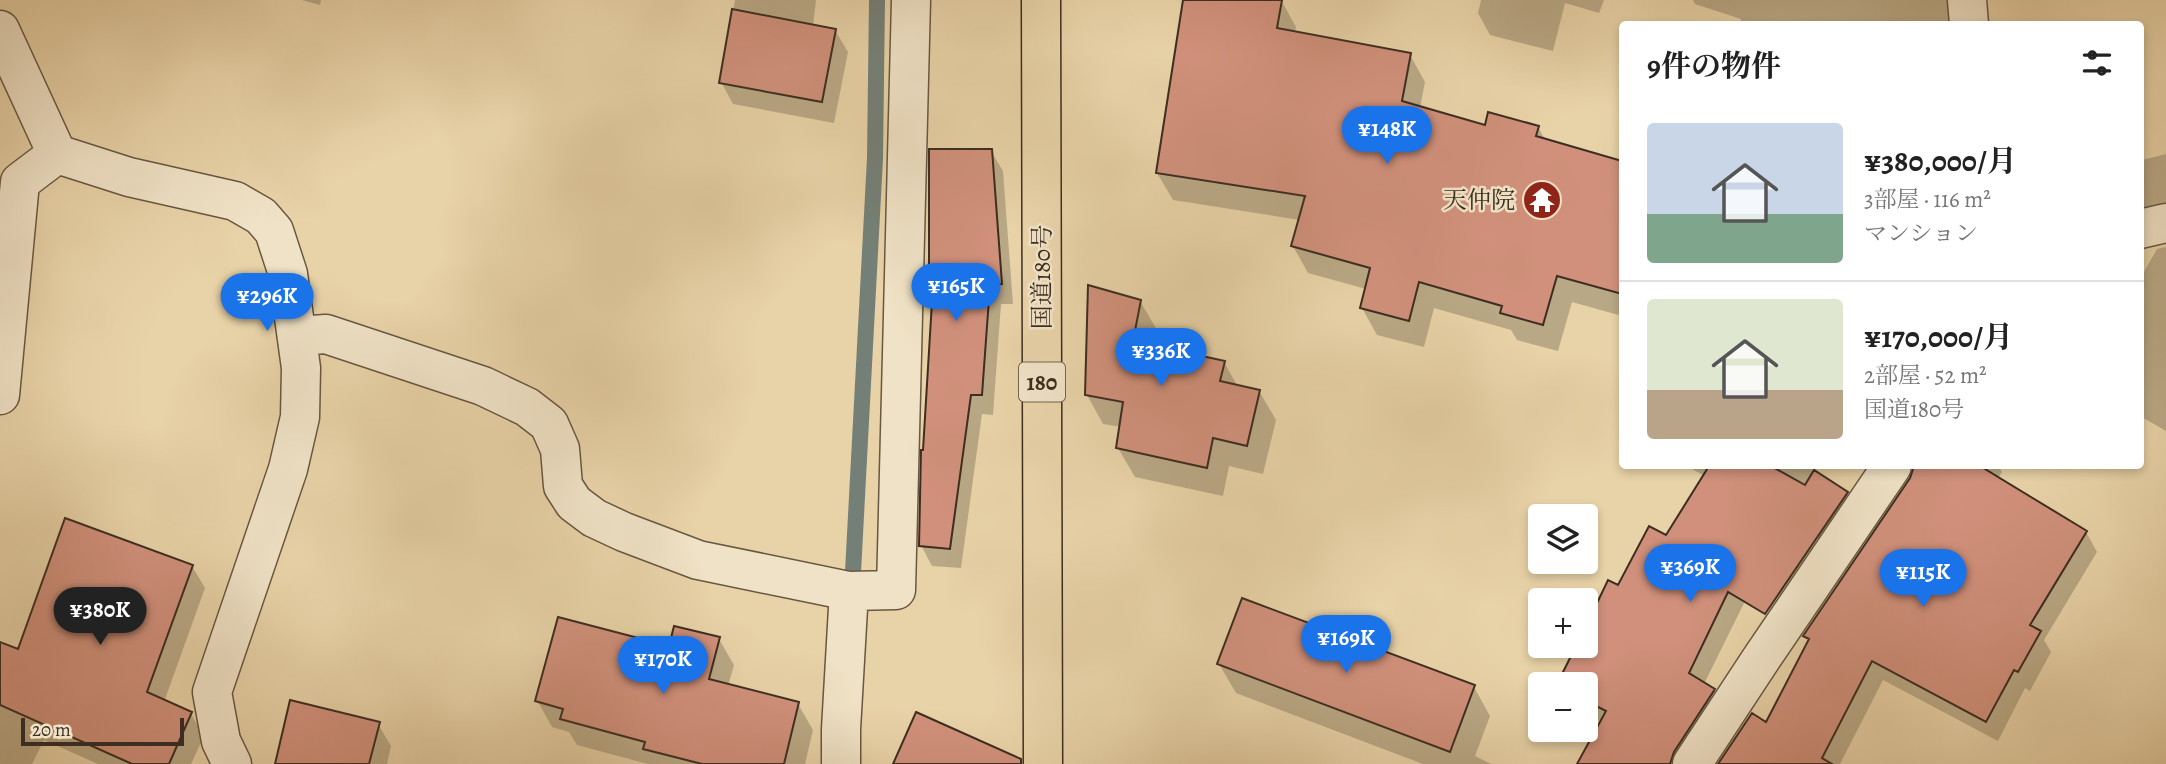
<!DOCTYPE html>
<html lang="ja">
<head>
<meta charset="utf-8">
<style>
  body { margin:0; font-family:Alegreya,"Noto Serif JP",serif; background:#f6f6f6; color:#222; height:100vh; display:flex; flex-direction:column; font-size:26px; white-space:nowrap }
  * { box-sizing:border-box; margin:0 }
  p { font-size:23px; color:#767676 }
  .icon { flex:none; width:38px; height:38px; fill:none; stroke:currentColor; stroke-width:2; stroke-linecap:round; stroke-linejoin:round }
  .map { position:relative; flex:1; overflow:hidden }
  .details { position:absolute; left:1619px; top:21px; width:525px; height:448px; display:flex; flex-direction:column; background:#fff; border-radius:7px; box-shadow:0 4px 10px #0003 }
  .details>* { flex:none }
  .buttons { position:absolute; left:1528px; top:504px; display:grid; gap:14px }
  .buttons a { display:grid; place-items:center; width:70px; height:70px; border-radius:7px; background:#fff; box-shadow:0 4px 10px #0003; font-size:35px }
  .scale { position:absolute; left:21px; bottom:18px; width:163px; box-sizing:border-box; padding-left:7px; border:4px solid #3d2e21; border-top:0; font-size:19px; line-height:24px; white-space:nowrap; color:#3d2e21; -webkit-text-stroke:5px #f0e2c6; paint-order:stroke }
  .price { position:absolute; translate:-50% -60px; padding:0 16px; border-radius:24px; background:#1a73e8; color:#fff; font-size:23px; line-height:46px; filter:drop-shadow(0 2px 4px #0008) }
  .price::after { content:''; position:absolute; left:50%; top:42px; width:21px; height:16px; margin-left:-10px; background:inherit; clip-path:polygon(0 0,100% 0,50% 100%) }
  .price.on { background:#222; color:#fff }
  ul { padding:0; list-style:none }
  li { display:flex; align-items:center; gap:21px; height:175px; padding:0 28px }
  li+li { border-top:2px solid #e0e0e0 }
  li span { display:grid; place-items:center; flex:none; width:196px; height:140px; border-radius:7px; color:#555 }
  li>.icon { margin-inline-start:auto }
  span .icon { width:84px; height:84px; fill:#fffc; stroke-width:1 }
  li b { font-size:30px }
  h2 { display:flex; justify-content:space-between; align-items:center; height:84px; padding:0 28px; font-size:30px }
  .map>svg:first-child { display:block }
  .shadow { fill:#0003 }
  .lines { fill:none; stroke-linecap:round; stroke-linejoin:round }
  .stream { stroke:#748077; stroke-width:16 }
  .building { fill:#d0907b; stroke:#3d2e21; stroke-width:2 }
  .minor-casing { stroke:#685742; stroke-width:41 }
  .highway-casing { stroke:#3d2e21; stroke-width:41 }
  .minor { stroke:#f0e2c6; stroke-width:38 }
  .highway { stroke:#e8d2a7; stroke-width:38 }
  .labels { text-anchor:middle; stroke-width:5; stroke-linejoin:round; paint-order:stroke }
  .shield { fill:#f0e2c6; stroke:#736452; stroke-width:2 }
  .shield-label { font-size:23px; font-weight:bold; fill:#3d2e21 }
  .poi-label { font-size:24px; fill:#3d2e21; stroke:#f0e2c6; text-anchor:end }
  .street-label { font-size:24px; fill:#3d2e21; stroke:#f0e2c6 }
</style>
</head>
<body>
<div class="map">
<svg width="2166" height="764" viewBox="0 0 2166 764">
  <rect width="100%" height="100%" fill="#e8d2a7"/>
  <filter id="stains"><feTurbulence type="fractalNoise" baseFrequency=".00286" numOctaves="4"/><feColorMatrix values="0 0 0 0 .2 0 0 0 0 .09 0 0 0 0 .02 0 0 0 .5 -.17"/></filter>
  <radialGradient id="worn" r=".72"><stop offset=".6" stop-color="#630" stop-opacity="0"/><stop offset="1" stop-color="#630" stop-opacity=".3"/></radialGradient>
  <path class="shadow" d="M302,0H321L320,5Z
    M735,0H816L813,26L835,30L848,52L834,123L733,104L721,82Z
    M1185,0H1281L1296,27L1295,33L1410,55L1425,82L1420,108L1486,127H1538L1546,141L1622,163V316L1572,302L1558,351L1517,340L1511,330L1434,308L1424,347L1377,335L1362,308L1366,289L1308,273L1293,246L1300,220L1173,200L1157,173Z
    M1481,0H1604L1599,13L1565,3L1553,51L1490,35L1478,13Z
    M1693,0H1959L1953,24H1740L1741,19L1695,4Z
    M2140,137L2142,160L2166,154V221L2140,228Z
    M991,151L1003,171L1013,304H1001L993,415L982,414L961,568L932,566L921,545L934,291L931,285Z
    M2165,247L2166,248V431L2140,416V279L2157,249Z
    M1140,301L1157,330L1153,347L1224,362L1238,387L1259,391L1276,420L1263,474L1229,466L1223,496L1135,477L1118,448L1121,427L1103,424L1087,395Z
    M1690,466H1815L1812,471L1847,493L1857,511L1833,547L1692,469Z
    M1915,466H1998L2002,472L1998,478L2086,532L2097,552L2044,640L2051,652L2030,691L2025,688L1998,741L1883,680L1840,764H1720L1767,725L1912,479Z
    M1650,529L1748,595L1704,684L1714,691L1725,711L1690,764H1639L1602,722L1586,714V684H1559L1578,646H1586V630L1608,582L1619,587Z
    M192,566L205,588L164,702L191,714L204,736L191,764H98L44,740L32,764H0V644L19,651Z
    M719,639L734,665L728,686L798,704L813,730L805,764H648L577,745L569,732L552,727L537,700L670,648Z
    M1219,664L1474,687L1490,716L1475,756L1491,764H1423L1236,693Z
    M378,724L391,746L387,764H276Z"/>
  <g class="lines">
    <path class="stream" d="M853,572L875,158L877,0"/>
  </g>
  <path class="building" d="M1183,0H1282L1277,28L1411,53L1402,101L1485,125L1488,112L1539,126L1536,136L1622,161V294L1557,276L1543,325L1500,313L1502,306L1419,282L1409,321L1360,308L1370,268L1291,246L1305,196L1156,173Z
    M732,9L836,29L822,102L719,83Z
    M929,149H992L1002,284L990,285L982,395H971L950,549L919,546L921,450H923L933,285L929,286Z
    M1088,285L1141,300L1133,341L1225,361L1220,381L1260,390L1247,446L1213,438L1207,468L1116,448L1123,402L1085,395Z
    M1709,466H1771L1805,485L1814,470L1848,492L1765,614L1728,592L1689,673L1715,689L1674,752L1670,764H1577L1606,711L1586,701V684H1557L1576,646H1586V626L1608,580L1618,585L1649,526L1666,535Z
    M1914,466H1980L2087,531L2030,625L2041,631L2018,672L2014,670L1986,722L1872,661L1822,758L1832,764H1718L1752,713L1766,722L1809,639L1803,636L1910,478Z
    M65,518L193,565L147,692L192,712L169,764H132L0,705V642L18,649Z
    M1242,598L1475,685L1450,752L1217,664Z
    M558,617L669,646L674,626L720,637L709,679L799,702L784,764H702L643,749L645,742L560,719L563,709L535,701Z
    M290,700L380,722L369,764H275Z
    M916,712L1021,759V764H893Z"/>
  <g class="lines">
    <defs>
      <path id="minor" d="M1967,0L1969,24
        M0,30L57,154L129,177L235,201L261,216L274,231L288,274L301,368L300,417L288,469L212,692L221,741L232,764
        M2140,229L2166,223
        M297,336L326,334L483,386L527,407L549,424L560,449L563,486L574,503L594,518L624,532L698,560L849,591
        M0,395L20,182L57,154
        M841,764V729L849,591L896,590L911,0
        M1692,764L1761,659L1892,466"/>
      <path id="highway" d="M1041,0L1043,764"/>
    </defs>
    <use href="#minor" class="minor-casing"/>
    <use href="#highway" class="highway-casing"/>
    <use href="#minor" class="minor"/>
    <use href="#highway" class="highway"/>
  </g>
  <defs>
    <symbol id="temple-disc" viewBox="-11 -11 22 22"><circle r="9.5" fill="#8f2418" stroke="#f0e2c6"/><path d="M0-6L5-2H3V0L6.5 2.5H4V6H1.5V3h-3V6H-4V2.5H-6.5L-3 0V-2H-5Z" fill="#fff"/></symbol>
  </defs>
  <g fill-rule="evenodd">
    <use href="#temple-disc" x="1520" y="178" width="44" height="44"/>
  </g>
  <g class="labels">
    <rect class="shield" x="1019" y="362.5" width="46" height="39" rx="5"/>
    <g class="shield-label">
      <text x="1042" y="390">180</text>
    </g>
    <g class="poi-label">
      <text x="1515" y="208">天仲院</text>
    </g>
    <g class="street-label">
      <text transform="translate(1042 277) rotate(-90)" y="8">国道180号</text>
    </g>
  </g>
  <rect width="100%" height="100%" filter="url(#stains)"/>
  <rect width="100%" height="100%" fill="url(#worn)"/>
</svg>
<div class="buttons">
<a><svg class="icon" aria-label="layers" viewBox="0 0 24 24"><path d="M12 4l9 5-9 5-9-5zM3 14l9 5 9-5"/></svg></a>
<a>+</a>
<a>−</a>
</div>
<div class="scale">20 m</div>
<b class="price" style="left:1387px;top:166px">¥148K</b>
<b class="price" style="left:956px;top:323px">¥165K</b>
<b class="price" style="left:267px;top:333px">¥296K</b>
<b class="price" style="left:1161px;top:388px">¥336K</b>
<b class="price" style="left:1690px;top:604px">¥369K</b>
<b class="price" style="left:1923px;top:609px">¥115K</b>
<b class="price on" style="left:100px;top:647px">¥380K</b>
<b class="price" style="left:1346px;top:675px">¥169K</b>
<b class="price" style="left:663px;top:696px">¥170K</b>
<section class="details">
<h2>9件の物件<svg class="icon" aria-label="filters" viewBox="0 0 24 24"><path d="M4 7h16M4 17h16"/><circle cx="9" cy="7" r="2"/><circle cx="15" cy="17" r="2"/></svg></h2>
<ul>
<li><span style="background:linear-gradient(#c9d6e8 65%,#7fa58c 0)"><svg class="icon" aria-label="home" viewBox="0 0 24 24"><path d="M3 11l9-7 9 7M6 9v11h12V9"/></svg></span><div><b>¥380,000/月</b><p>3部屋 · 116 m²</p><p>マンション</p></div></li>
<li><span style="background:linear-gradient(#dfe7d0 65%,#b9a48a 0)"><svg class="icon" aria-label="home" viewBox="0 0 24 24"><path d="M3 11l9-7 9 7M6 9v11h12V9"/></svg></span><div><b>¥170,000/月</b><p>2部屋 · 52 m²</p><p>国道180号</p></div></li>
</ul>
</section>
</div>
</body>
</html>
